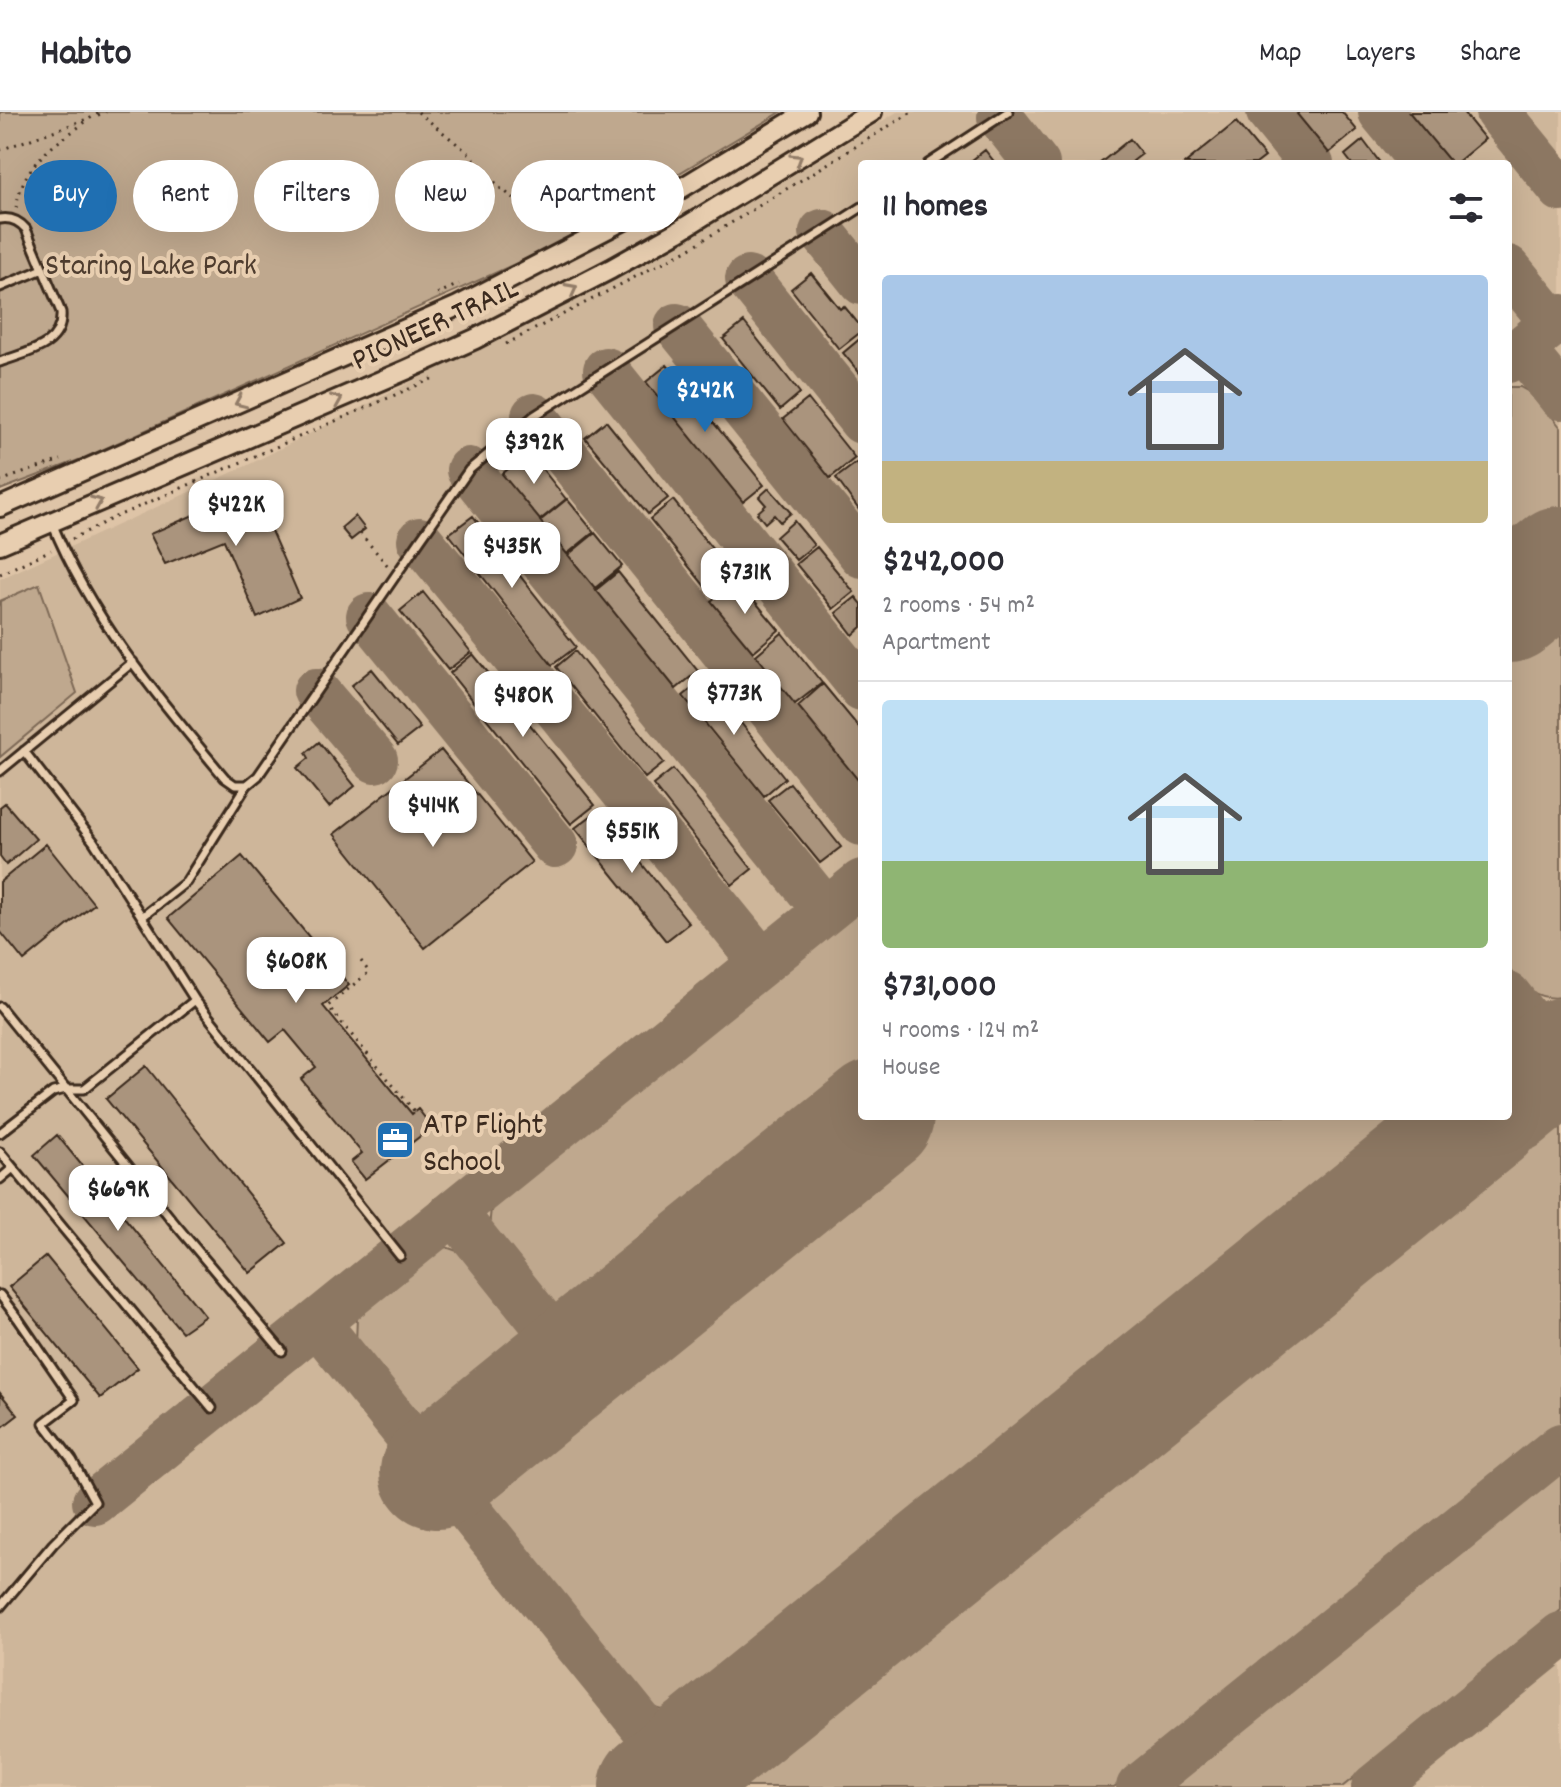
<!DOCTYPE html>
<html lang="en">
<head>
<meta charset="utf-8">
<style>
  body { margin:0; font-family:Dekko,sans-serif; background:#f2f2f3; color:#2b2b33; height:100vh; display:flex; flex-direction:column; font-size:30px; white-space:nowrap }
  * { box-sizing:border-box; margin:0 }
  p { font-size:26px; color:#7c7c81 }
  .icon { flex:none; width:44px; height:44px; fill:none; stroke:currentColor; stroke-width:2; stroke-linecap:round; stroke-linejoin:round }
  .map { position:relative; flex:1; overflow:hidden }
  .details { position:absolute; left:858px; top:48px; width:654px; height:960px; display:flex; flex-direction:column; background:#fff; border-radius:8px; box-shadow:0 8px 32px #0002 }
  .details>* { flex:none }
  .top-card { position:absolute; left:24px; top:48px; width:714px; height:72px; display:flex; gap:16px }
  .price { position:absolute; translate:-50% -68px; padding:0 18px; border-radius:16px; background:#fff; color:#222; font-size:26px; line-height:52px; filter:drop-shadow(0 2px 4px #0008) }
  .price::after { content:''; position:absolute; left:50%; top:48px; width:24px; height:18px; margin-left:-12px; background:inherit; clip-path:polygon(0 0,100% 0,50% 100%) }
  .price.active { background:#1f6fb2; color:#fff }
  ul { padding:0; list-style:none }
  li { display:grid; align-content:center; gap:16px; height:424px; padding:0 24px }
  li+li { border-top:2px solid #e1e1e2 }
  li span { display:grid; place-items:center; height:248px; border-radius:8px; color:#555 }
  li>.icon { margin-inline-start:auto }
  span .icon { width:144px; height:144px; fill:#fffc; stroke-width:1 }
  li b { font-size:34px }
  h2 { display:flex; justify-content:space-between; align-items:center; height:96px; padding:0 24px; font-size:34px }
  .chip { padding:0 28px; border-radius:36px; background:#fff; box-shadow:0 8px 32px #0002; font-size:28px; line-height:72px }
  .chip.active { background:#1f6fb2; color:#fff }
  header { display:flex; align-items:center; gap:48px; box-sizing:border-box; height:112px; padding:0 40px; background:#fff; border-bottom:2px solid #e1e1e2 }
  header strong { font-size:38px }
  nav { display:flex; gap:44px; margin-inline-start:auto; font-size:28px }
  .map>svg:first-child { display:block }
  .built { fill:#ceb69a; fill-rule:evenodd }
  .green { fill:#bfa88e; stroke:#7d6956; stroke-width:2 }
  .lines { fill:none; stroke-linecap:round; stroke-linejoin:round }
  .taxiway { stroke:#8c7762; stroke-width:46 }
  .runway { stroke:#8c7762; stroke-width:114 }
  .building { fill:#aa947d; stroke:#3b2a1e; stroke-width:2 }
  .service-casing { stroke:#3b2a1e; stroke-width:13 }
  .secondary-casing { stroke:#3b2a1e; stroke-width:24 }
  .path { stroke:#3b2a1e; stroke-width:3; stroke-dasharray:2 6; stroke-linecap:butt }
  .service { stroke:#e8ceb0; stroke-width:7 }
  .secondary { stroke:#e8ceb0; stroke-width:18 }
  .oneway { stroke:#927c67 }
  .labels { text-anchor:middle; stroke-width:8; stroke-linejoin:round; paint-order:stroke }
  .park-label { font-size:32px; fill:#4f3d2f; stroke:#e8ceb0 }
  .street-label { font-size:32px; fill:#3b2a1e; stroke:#e8ceb0 }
  .poi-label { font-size:32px; fill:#3b2a1e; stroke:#e8ceb0; text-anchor:start }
</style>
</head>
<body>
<header>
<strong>Habito</strong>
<nav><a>Map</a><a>Layers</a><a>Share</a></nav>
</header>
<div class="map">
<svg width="1561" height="1675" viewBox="0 0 1561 1675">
  <rect width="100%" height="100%" fill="#dec4a7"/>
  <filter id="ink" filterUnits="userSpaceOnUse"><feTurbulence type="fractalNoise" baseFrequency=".0125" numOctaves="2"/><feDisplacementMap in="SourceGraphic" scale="16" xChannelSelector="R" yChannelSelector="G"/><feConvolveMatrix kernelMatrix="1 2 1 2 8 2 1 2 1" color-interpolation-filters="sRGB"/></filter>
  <g filter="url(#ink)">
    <path class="built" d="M897,0H1561V1675H0V467L246,354L665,141ZM862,52H1508V1004H862Z"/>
    <path class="green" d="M0,0H781L566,129L84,346L0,378Z
      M1508,275H1520L1536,284L1561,316V411L1508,454Z
      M39,472L77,581L0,645V489Z
      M1561,487V885C1537,889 1522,874 1508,856V529Z
      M862,788V976L591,1195C578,1199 568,1200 555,1193C540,1185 492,1126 490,1110C489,1099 494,1090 500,1081Z
      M1557,998H1561V1314L1114,1675H730L739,1656L1541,1006Z
      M920,1004H1422L689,1597C668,1601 660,1600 643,1588L491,1400C480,1378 484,1370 493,1349Z
      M446,1135L468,1143L523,1210L527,1233L518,1255L455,1305L438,1310L423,1308L409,1299L356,1232L357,1204L366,1188L420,1145Z
      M1561,1354V1498L1342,1675H1165Z"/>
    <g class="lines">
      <path class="taxiway" d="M1269,0L1311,52
        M1381,0L1424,52
        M1498,0L1561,77
        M1000,5L1037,52
        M822,120L862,170
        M1508,156L1553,211
        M748,167L862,309
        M677,214L862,443
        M1522,237L1561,285
        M1508,248L1561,205
        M606,258L862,576
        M534,304L862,711
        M469,358L826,799
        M420,428L762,850
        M369,504L555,733
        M316,579L375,648
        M1508,883L1561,950
        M454,1100L574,1250
        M317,1211L692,1675
        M95,1390L862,770
        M1139,1675L1561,1334
        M1374,1675L1561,1523"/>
      <path class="runway" d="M1508,494L1561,451
        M1508,986L1561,943
        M437,1360L877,1004
        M656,1675L1485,1004"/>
    </g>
    <path class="building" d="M1300,0H1342L1357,18L1329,41L1297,2Z
      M1409,0H1463L1485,27L1455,52H1452Z
      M1236,10L1265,45L1256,52H1184Z
      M1130,27L1142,42L1133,49L1136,52H1099Z
      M1363,28L1381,52H1352L1345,43Z
      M985,38L996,52H967Z
      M811,161L840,197L844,194L862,216V219L839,237L791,177Z
      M744,210L800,281L780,298L723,227Z
      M862,225V264L843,241Z
      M667,253L764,373L743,390L646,270Z
      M808,287L855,346L830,366L783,307Z
      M606,309L668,386L648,402L585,326Z
      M529,340L566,387L540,408L502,362Z
      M856,351L862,359V402L836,366Z
      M769,376L791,401L780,410L774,403L765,411L757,401L766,393L759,385Z
      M253,377L300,486L257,506L224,428L165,452L150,422Z
      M567,387L594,420L567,442L540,409Z
      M673,388L734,464L712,483L650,407Z
      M355,404L365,417L351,428L341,416Z
      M473,404L576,535L552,553L449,422Z
      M794,409L814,433L796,448L776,425Z
      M595,421L622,454L595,476L568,443Z
      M817,435L854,480L833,497L796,452Z
      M618,460L698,559L676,577L596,478Z
      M737,468L779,518L753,540L711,489Z
      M423,480L471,540L448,558L400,499Z
      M856,485L862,492V515L853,523L836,501Z
      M782,521L822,571L795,592L756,543Z
      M575,539L664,651L645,666L556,555Z
      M473,542L595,693L571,712L450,561Z
      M372,557L420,616L398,633L351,574Z
      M705,566L785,666L764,684L683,584Z
      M823,572L862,619V673L798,594Z
      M319,630L355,674L329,695L297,656L309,646L306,641Z
      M441,638L532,750L425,836L334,722Z
      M673,657L752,757L732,773L653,673Z
      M790,671L841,735L820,751L768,688Z
      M5,691L36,727L6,753L0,745V695Z
      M599,698L689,811L666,829L575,716Z
      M46,732L94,792L24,849L0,819V770Z
      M242,744L349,873L323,894L412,1002L418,997L432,1015L365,1067L351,1050L362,1041L301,967L316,955L285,918L270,930L168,806Z
      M146,954L287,1131L250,1161L106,987Z
      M57,1023L205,1204L182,1220L34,1043Z
      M46,1144L138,1256L100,1286L9,1175Z
      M0,1281L18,1303L0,1317Z"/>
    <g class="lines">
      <defs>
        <path id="service" d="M928,52L1008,0
          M0,107C11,105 19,109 26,117L61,200C64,235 26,240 0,250
          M0,175L43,157
          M52,411C91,507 159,587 225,666L235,673H247
          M24,639L94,730L195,888L400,1144
          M0,659L133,550
          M142,805L186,770L247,673L258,664L420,428L469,358L534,304L862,95
          M0,895L176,1113L282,1239
          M0,1021L53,980L66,977H84L195,888
          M0,1040L212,1296
          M0,1067L13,1056
          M0,1183L19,1208L74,1288L44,1311L72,1348L95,1390L53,1432L0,1495"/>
        <path id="secondary" d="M0,395L458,194L657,91L807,0
          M0,432L406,258L475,227L611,157L677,120L872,0"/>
      </defs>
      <use href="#service" class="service-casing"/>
      <use href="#secondary" class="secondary-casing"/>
      <path class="path" d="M418,0L472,44L500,76L527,96L547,107L562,119
        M98,3L106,0
        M0,38L87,7
        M622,88L665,64
        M16,96C24,44 61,31 98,0
        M437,182L459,172
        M506,232L687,138L912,0
        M0,369L61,348
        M360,421L388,454
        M72,427L113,406L434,266
        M0,462L51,438
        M361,849L369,860L328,894L415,1000"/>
      <use href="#service" class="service"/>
      <use href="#secondary" class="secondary"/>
    </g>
    <defs><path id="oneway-chevron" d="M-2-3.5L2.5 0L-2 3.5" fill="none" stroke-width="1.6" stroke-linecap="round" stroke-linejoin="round" transform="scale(2)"/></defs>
    <g class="oneway">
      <use href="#oneway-chevron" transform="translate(797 47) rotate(-32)"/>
      <use href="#oneway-chevron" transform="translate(572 177) rotate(-28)"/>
      <use href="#oneway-chevron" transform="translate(337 288) rotate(-23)"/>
      <use href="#oneway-chevron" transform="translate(240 290) rotate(156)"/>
      <use href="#oneway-chevron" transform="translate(97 390) rotate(-23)"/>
    </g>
  </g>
  <defs>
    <symbol id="office-square" viewBox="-11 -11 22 22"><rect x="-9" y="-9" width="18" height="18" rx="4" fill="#1f6fb2" stroke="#e8ceb0"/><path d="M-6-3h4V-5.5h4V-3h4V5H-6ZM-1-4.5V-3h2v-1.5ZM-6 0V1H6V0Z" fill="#fff"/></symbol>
  </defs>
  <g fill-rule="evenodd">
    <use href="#office-square" x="373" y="1006" width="44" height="44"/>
  </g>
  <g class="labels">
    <g class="park-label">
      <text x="151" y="162">Staring Lake Park</text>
    </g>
    <g class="street-label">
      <text transform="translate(434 210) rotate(-25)" y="11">PIONEER TRAIL</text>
    </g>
    <g class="poi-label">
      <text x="423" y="1021">ATP Flight<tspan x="423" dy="37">School</tspan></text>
    </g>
  </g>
</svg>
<b class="price active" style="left:705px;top:322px">$242K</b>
<b class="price" style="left:534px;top:374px">$392K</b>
<b class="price" style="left:236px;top:436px">$422K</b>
<b class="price" style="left:512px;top:478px">$435K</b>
<b class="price" style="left:745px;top:504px">$731K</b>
<b class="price" style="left:734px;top:625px">$773K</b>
<b class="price" style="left:523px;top:627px">$480K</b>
<b class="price" style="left:433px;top:737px">$414K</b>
<b class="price" style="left:632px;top:763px">$551K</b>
<b class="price" style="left:296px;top:893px">$608K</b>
<b class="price" style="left:118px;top:1121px">$669K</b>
<div class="top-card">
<a class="chip active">Buy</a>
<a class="chip">Rent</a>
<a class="chip">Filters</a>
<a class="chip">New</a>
<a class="chip">Apartment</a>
</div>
<section class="details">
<h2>11 homes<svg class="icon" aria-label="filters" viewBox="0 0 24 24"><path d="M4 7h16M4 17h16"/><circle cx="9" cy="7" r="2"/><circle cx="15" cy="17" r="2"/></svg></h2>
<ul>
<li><span style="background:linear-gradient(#a9c7e8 75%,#c2b280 0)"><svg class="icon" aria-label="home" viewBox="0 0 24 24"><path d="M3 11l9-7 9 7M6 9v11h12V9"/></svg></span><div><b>$242,000</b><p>2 rooms · 54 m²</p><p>Apartment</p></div></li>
<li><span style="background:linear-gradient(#bfe0f5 65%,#8fb573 0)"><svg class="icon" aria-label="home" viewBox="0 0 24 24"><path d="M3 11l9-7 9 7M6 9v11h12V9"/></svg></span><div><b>$731,000</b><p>4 rooms · 124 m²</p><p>House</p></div></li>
</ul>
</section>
</div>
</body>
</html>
